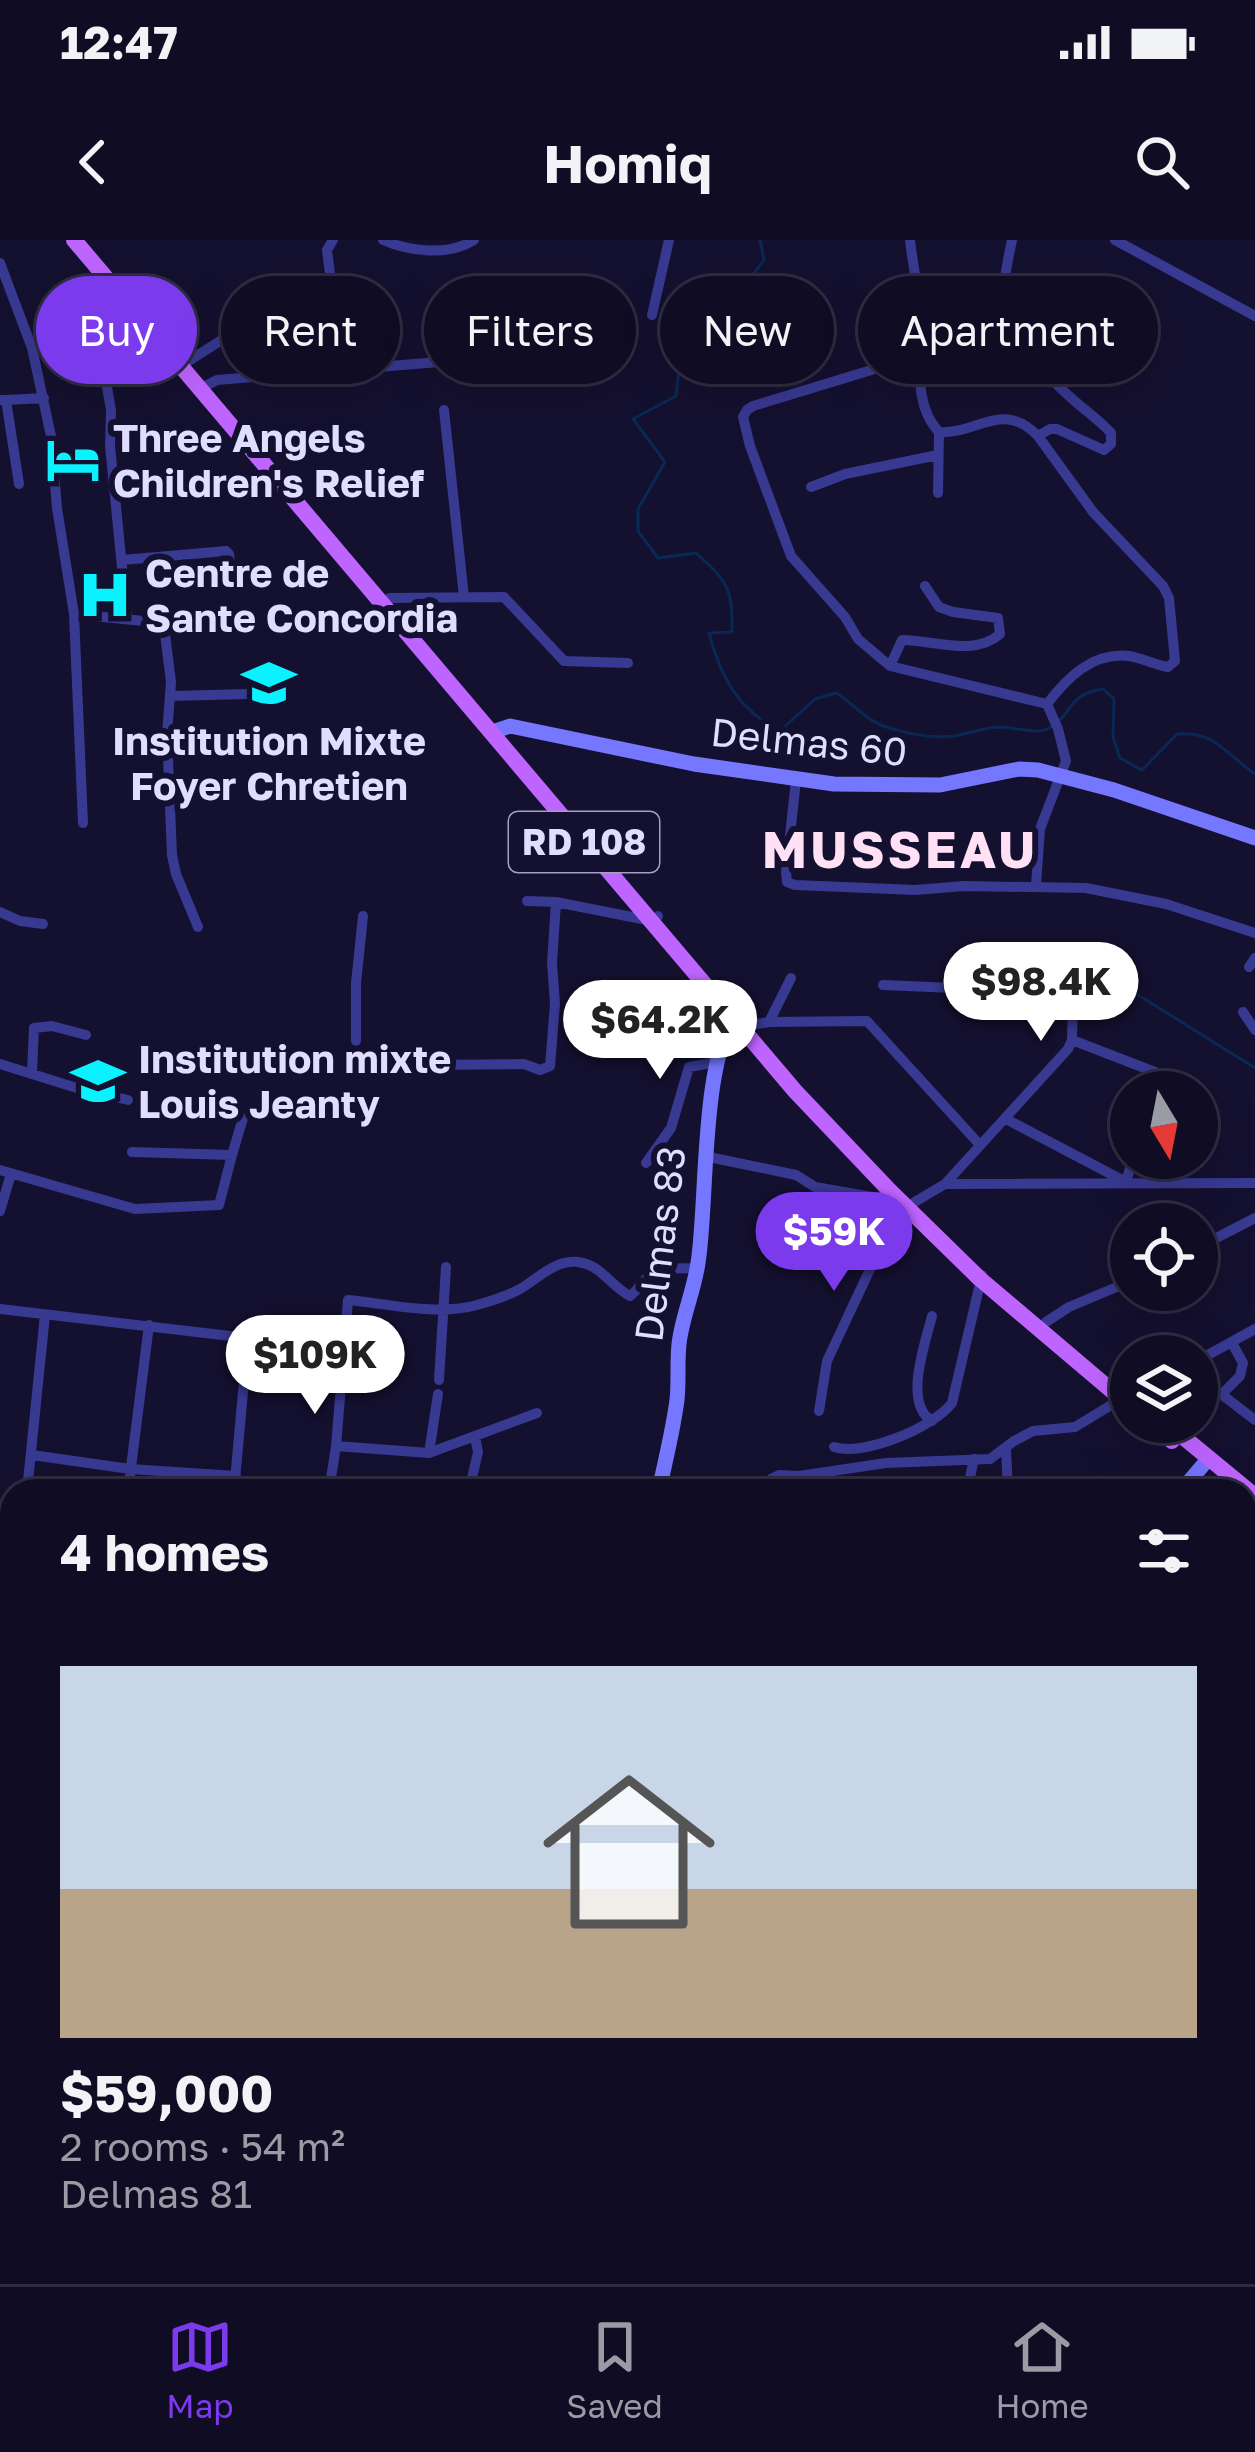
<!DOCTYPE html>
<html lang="en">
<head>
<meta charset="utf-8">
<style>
  body { margin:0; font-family:"Golos Text",sans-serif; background:#18152b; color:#f1f3f6; height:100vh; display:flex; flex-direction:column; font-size:45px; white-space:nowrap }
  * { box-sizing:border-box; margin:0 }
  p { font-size:39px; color:#9b9ba6 }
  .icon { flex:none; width:66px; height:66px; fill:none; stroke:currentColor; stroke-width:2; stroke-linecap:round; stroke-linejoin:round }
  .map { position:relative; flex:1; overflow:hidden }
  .panel { position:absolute; left:0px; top:1239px; width:1257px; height:807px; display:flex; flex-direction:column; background:#0f0c23; border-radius:36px 36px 0 0; box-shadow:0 12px 48px #0002,0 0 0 3px #2f2c41 }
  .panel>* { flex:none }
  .guide { position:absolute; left:36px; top:36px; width:1185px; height:108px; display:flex; gap:24px }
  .needle { width:78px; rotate:170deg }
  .buttons { position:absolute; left:1110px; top:831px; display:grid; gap:24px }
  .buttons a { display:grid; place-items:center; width:108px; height:108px; border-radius:50%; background:#0f0c23; box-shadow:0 12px 48px #0002,0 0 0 3px #2f2c41; font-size:60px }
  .price { position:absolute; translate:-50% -102px; padding:0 27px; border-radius:42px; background:#fff; color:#222; font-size:39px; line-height:78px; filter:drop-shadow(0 3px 6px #0008) }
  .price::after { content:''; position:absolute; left:50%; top:72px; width:36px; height:27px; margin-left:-18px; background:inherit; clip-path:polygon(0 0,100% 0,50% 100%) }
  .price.selected { background:#7c3aed; color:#fff }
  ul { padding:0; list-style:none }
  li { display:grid; align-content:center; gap:24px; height:636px; padding:0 60px }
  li+li { border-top:3px solid #2f2c41 }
  li span { display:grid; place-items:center; height:372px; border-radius:0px; color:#555 }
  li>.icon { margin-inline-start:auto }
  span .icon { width:216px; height:216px; fill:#fffc; stroke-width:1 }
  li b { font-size:51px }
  h2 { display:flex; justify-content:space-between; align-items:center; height:144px; padding:0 60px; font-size:51px }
  .chip { padding:0 42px; border-radius:54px; background:#0f0c23; box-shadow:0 12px 48px #0002,0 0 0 3px #2f2c41; font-size:42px; line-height:108px }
  .chip.selected { background:#7c3aed; color:#fff }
  .status { display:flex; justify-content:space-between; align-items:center; height:84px; padding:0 60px; background:#0f0c23; direction:ltr }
  .status svg { height:33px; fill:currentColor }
  header { display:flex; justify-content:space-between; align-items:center; height:156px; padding:0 60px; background:#0f0c23; font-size:54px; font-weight:700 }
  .tab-bar { display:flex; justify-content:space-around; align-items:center; height:168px; border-top:3px solid #2f2c41; background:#0f0c23; font-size:33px; color:#9b9ba6 }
  .tab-bar a { display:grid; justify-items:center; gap:6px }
  .tab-bar .selected { color:#7c3aed }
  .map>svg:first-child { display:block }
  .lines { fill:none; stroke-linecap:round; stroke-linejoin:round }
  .stream { stroke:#092854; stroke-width:3 }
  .street { stroke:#383991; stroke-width:10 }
  .secondary { stroke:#7577ff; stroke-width:15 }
  .primary { stroke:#bf65ff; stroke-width:16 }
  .labels { text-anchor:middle; stroke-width:12; stroke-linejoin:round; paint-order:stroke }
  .shield { fill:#14102f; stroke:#a3a0c1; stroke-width:3 }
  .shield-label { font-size:36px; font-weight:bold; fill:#e0deff }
  .poi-label { font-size:39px; font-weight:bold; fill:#e0deff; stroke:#14102f; text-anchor:start }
  .street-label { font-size:39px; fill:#e0deff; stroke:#14102f }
  .district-label { font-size:51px; font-weight:bold; letter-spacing:3px; fill:#ffe0f5; stroke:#14102f }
</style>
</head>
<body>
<div class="status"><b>12:47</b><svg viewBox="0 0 49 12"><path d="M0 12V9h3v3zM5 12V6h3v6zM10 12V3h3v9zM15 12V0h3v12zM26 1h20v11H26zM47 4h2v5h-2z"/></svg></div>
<header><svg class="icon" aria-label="back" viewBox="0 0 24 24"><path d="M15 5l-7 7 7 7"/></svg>Homiq<svg class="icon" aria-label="search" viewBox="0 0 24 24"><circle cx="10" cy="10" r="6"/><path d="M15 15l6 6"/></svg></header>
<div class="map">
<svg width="1255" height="2044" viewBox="0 0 1255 2044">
  <rect width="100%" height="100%" fill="#14102f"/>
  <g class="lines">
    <path class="stream" d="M760,0L764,20L720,79L681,113L676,156L633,179L665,222L638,269V291L658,318L696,313C727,341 733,348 732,392L709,393C720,435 739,473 781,490L815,459L836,453C852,462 863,478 881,485C901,493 933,499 954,496C970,493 983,488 999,487C1013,487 1035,494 1045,490C1074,477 1064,455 1103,449L1114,459L1113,497L1120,518L1142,530L1177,494C1217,491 1225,514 1255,534
      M1135,753L1255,828
      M1245,1765L1255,1788
      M632,2034L633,2044
      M295,2044L297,2034
      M827,2044L829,2034
      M830,2044L832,2034"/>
    <path class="street" d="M333,0L327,10L330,34L380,112L383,127
      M383,0C410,12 449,16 474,0
      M910,0C913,29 921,59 921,88C921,122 913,165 939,192L938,253
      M1012,0C1008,20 1002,44 1005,65C1010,92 1048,138 1069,156C1083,169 1098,179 1111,193V204L1104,210L1057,189H1050L1038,196L1093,272L1163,346L1169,358L1175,421L1168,427C1155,425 1142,418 1129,416C1092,412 1067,438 1047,464
      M1115,0L1255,76
      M0,23L32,108L51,196L57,268L74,374L83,583
      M652,75L669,0
      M918,112L878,128L753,166L747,170L743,177L750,206L791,316L845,377L858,399L890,426L1047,464
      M187,122L286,59
      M200,149L217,140L476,119L478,113L484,109L492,111L495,124L488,129L481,128L476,119
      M0,160H6L19,244
      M6,160L44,158
      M444,170L464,357
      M939,192C977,195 1002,159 1038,196
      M811,247L845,234L938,215
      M122,320L226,311L229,314L233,347
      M389,358L504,357L564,421L628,423
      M74,374L153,382L159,384L165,394L171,442L167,494L172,615L176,634L198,687
      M127,378L110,206L111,170L99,102L102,97C134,98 140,134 175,106
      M890,426L902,400C934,400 974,417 1000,394L998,378L953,372L939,367L925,346
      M171,456L248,454
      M796,540L786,632L787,642L795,645L915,650L964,646L1086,648L1166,664L1255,693
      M1036,645L1040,589L1066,521L1058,489L1047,464
      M527,661L556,662L652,681L658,676
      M0,672L20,681L43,684
      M1249,727L1255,718
      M883,745L1067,753L1073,759L1072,800L1068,809L945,944L913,963
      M1243,772L1255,790
      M769,782L867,781L980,905
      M751,785L769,782L791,738
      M1072,800L1186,844
      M356,801V743L363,676
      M0,824L80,849L128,860
      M420,825L524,824L540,830L550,826L555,764L552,723L556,662
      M32,832L34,788L52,786L86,795
      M1006,879L1126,942L1133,918
      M232,915L243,878
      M704,916L796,935L815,947L878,958L890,951
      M646,923L671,888L689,827L717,822
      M0,930L135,969L219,965L232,915L132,912
      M945,944L1255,943
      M0,971L11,934
      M1197,1008L1255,978
      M0,1069L342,1109
      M932,1076C925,1104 903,1164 932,1181
      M1046,1082L1069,1067L1131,1041
      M1232,1103L1243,1123L1240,1136L1224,1152L1225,1157L1255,1180
      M1197,1121L1255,1089
      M439,1140L446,1027
      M819,1171L827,1121L894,978L906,968
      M336,1206L429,1213L537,1173
      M834,1207C863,1217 934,1187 952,1163L982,1035
      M1006,1209L1008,1251
      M429,1213L438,1154
      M32,1215L130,1229L236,1236
      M771,1239L779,1235L799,1236L886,1223L990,1219L1014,1201L1033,1191L1075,1187L1121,1159L1127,1152
      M27,1251L45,1075
      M128,1251L149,1085
      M234,1251L248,1097
      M329,1251L336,1206L348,1060C389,1064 437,1076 477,1065C492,1061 507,1056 520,1049C539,1038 554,1020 578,1022C602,1025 610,1046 630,1056C639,1050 643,1038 653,1033C665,1027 684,1029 697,1028
      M469,1251L478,1212L475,1197
      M967,1251L974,1219
      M0,1314L12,1323
      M0,1515L12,1523
      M0,1658L12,1664
      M1245,1800L1250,1801
      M0,1802L12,1813
      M1245,1876L1251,1882L1249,1962L1255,2000
      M0,1935L12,1945
      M93,2034L100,2044
      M190,2034L191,2044
      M532,2034L533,2044
      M582,2034L584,2044
      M1036,2034L1083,2044
      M1175,2034L1177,2044"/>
    <path class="secondary" d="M492,492L510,486L694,524L834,544L940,545L1019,529L1038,530L1114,550L1255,598
      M659,1251C665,1221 673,1191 677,1160C679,1142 677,1123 679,1104C682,1077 694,1051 698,1023C708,961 700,816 739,770
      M1181,1251L1209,1218
      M695,2034L700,2044
      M886,2044L888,2034"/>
    <path class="primary" d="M74,0L795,851L890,951L980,1039L1131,1167
      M1149,1182L1172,1201
      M1165,1182L1255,1256"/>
  </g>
  <defs>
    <symbol id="hotel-bare" viewBox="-9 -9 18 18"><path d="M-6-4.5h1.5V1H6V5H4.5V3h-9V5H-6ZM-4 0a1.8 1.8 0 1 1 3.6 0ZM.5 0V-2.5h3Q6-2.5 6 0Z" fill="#0af1ff" stroke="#14102f" stroke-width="2.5" paint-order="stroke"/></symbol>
    <symbol id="hospital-bare" viewBox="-9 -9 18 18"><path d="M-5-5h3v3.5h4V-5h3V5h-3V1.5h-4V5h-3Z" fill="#0af1ff" stroke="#14102f" stroke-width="2.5" paint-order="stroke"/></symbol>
    <symbol id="school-bare" viewBox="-9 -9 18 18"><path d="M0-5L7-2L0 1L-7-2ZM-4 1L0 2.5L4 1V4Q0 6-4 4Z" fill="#0af1ff" stroke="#14102f" stroke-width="2.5" paint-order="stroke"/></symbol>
  </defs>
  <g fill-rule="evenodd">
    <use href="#hotel-bare" x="35" y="182" width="76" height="76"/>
    <use href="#hospital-bare" x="67" y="317" width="76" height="76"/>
    <use href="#school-bare" x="231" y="405" width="76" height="76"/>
    <use href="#school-bare" x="60" y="803" width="76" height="76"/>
  </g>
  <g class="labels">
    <rect class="shield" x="509" y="572" width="150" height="60" rx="9"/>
    <g class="shield-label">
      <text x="584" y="615">RD 108</text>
    </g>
    <g class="poi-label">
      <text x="113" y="212">Three Angels<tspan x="113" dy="45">Children's Relief</tspan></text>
      <text x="145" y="347">Centre de<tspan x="145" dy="45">Sante Concordia</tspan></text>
      <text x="269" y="515" text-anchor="middle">Institution Mixte<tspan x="269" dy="45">Foyer Chretien</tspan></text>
      <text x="138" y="833">Institution mixte<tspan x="138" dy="45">Louis Jeanty</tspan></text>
    </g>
    <g class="street-label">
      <text transform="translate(809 502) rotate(6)" y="14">Delmas 60</text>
      <text transform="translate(660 1004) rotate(-83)" y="14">Delmas 83</text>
    </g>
    <g class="district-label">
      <text x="900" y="628">MUSSEAU</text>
    </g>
  </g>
</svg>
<div class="buttons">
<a><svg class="needle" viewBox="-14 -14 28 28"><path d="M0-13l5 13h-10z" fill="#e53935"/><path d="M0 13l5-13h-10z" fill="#9b9ba6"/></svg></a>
<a><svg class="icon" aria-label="locate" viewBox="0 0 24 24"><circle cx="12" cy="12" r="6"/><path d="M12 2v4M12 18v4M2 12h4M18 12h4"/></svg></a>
<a><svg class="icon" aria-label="layers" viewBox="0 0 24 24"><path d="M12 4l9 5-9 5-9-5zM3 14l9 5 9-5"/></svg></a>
</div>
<b class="price" style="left:1041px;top:804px">$98.4K</b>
<b class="price" style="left:660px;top:842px">$64.2K</b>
<b class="price selected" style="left:834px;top:1054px">$59K</b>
<b class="price" style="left:315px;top:1177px">$109K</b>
<div class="guide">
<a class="chip selected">Buy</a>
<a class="chip">Rent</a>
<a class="chip">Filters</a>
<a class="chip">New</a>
<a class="chip">Apartment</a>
</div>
<section class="panel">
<h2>4 homes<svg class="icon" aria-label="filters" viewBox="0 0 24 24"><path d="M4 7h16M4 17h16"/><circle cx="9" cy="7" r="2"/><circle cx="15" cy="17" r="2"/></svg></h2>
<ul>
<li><span style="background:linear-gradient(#c9d6e8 60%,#b9a48a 0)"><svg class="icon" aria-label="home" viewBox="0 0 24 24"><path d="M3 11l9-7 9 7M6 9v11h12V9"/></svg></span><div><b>$59,000</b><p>2 rooms · 54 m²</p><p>Delmas 81</p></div></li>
</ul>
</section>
</div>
<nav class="tab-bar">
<a class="selected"><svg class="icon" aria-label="map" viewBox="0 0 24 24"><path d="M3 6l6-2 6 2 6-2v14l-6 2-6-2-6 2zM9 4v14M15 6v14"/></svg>Map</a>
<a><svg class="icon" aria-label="saved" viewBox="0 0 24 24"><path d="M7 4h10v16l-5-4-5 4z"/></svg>Saved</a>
<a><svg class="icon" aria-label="home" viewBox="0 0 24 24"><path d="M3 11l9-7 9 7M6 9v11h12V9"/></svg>Home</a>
</nav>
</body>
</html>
